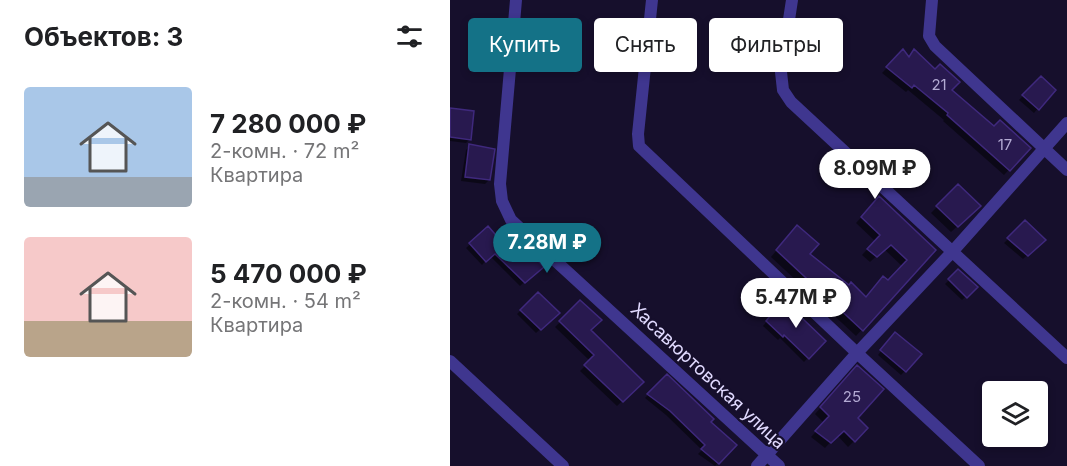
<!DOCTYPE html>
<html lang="ru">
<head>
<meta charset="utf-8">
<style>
  body { margin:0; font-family:Inter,sans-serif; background:#f2f2f2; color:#202124; height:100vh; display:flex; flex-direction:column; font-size:22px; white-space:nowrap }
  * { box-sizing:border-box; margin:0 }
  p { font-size:20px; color:#757577 }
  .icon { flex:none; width:33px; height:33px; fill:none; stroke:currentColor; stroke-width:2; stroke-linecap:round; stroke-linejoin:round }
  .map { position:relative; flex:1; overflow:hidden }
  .drawer { display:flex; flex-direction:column; background:#fff; width:450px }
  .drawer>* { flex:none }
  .guide { position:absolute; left:18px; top:18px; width:508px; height:54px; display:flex; gap:12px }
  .buttons { position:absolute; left:532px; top:381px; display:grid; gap:12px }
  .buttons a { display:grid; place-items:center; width:66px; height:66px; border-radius:6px; background:#fff; box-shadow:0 3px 9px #0003; font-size:30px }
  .price { position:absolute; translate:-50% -51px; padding:0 14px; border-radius:21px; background:#fff; color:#222; font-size:20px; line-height:39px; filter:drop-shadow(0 2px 3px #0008) }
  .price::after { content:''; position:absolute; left:50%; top:36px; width:18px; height:14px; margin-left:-9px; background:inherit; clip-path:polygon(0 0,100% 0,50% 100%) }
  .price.selected { background:#147287; color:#fff }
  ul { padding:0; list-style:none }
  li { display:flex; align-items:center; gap:18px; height:150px; padding:0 24px }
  li span { display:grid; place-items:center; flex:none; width:168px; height:120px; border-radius:6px; color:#555 }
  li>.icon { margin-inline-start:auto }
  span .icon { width:72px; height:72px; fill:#fffc; stroke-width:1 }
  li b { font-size:26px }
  h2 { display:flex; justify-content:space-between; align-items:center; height:72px; padding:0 24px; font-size:26px }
  .pill { padding:0 21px; border-radius:6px; background:#fff; box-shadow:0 3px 9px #0003; font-size:21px; line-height:54px }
  .pill.selected { background:#147287; color:#fff }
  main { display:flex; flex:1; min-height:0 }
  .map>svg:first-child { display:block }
  .shadow { fill:#0007 }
  .building { fill:#28194f; stroke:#3f297d; stroke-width:1.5 }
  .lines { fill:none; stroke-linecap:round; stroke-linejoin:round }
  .street { stroke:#3f368f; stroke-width:12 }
  .labels { text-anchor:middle; stroke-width:4.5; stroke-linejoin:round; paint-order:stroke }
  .number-label { font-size:15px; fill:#b3aad3 }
  .street-label { font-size:18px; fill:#e1daff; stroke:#160f2c }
</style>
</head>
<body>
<main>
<section class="drawer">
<h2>Объектов: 3<svg class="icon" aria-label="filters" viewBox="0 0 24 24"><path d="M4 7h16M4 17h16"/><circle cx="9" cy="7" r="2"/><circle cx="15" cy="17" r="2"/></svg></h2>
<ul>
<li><span style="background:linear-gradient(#a9c7e8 75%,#9aa5b1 0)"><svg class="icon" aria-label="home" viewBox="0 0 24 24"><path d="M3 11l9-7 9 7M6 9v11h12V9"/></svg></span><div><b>7 280 000 ₽</b><p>2-комн. · 72 m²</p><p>Квартира</p></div></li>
<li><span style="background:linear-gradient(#f6c9c9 70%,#b9a48a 0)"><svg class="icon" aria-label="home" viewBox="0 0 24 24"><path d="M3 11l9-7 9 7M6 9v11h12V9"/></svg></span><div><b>5 470 000 ₽</b><p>2-комн. · 54 m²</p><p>Квартира</p></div></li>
</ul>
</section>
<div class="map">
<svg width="617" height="466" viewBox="0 0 617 466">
  <rect width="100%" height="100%" fill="#160f2c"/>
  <path class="shadow" d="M307,23L324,56L320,60L301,59L303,27Z
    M453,51L458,58L464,51L500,90L544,127L579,148L554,175L493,121L494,120L458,90L456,92L432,73Z
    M591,78L604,90L584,113L569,100Z
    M0,110L20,139L16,143L0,141Z
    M20,146L39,180L35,184L11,181L16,150Z
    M508,186L523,212L501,232L481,213Z
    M429,198L484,250L406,336L321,257L341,233L358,254L415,298L438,282L453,267L434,249L420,262L412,255L425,241L406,223Z
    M575,222L594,240L573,259L554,243Z
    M38,228L64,258L91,266L70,286L40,256L32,265L16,248Z
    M508,271L526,287L512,300L495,284Z
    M88,294L108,313L86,333L67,314Z
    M131,302L139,330L192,382L167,406L130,371L140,361L105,327Z
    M331,304L349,317L374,341L354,362L330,338L328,340L313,326Z
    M441,338L470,355L451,375L428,355Z
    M402,373L406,418L404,441L398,447L387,435L375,448L361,437L374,423L365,414Z
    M217,376L259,422L285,445L265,466L248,454L252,450L216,415L195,398Z"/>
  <path class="building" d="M306,22L328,23L325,56L305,55Z
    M453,49L459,57L464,49L485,69L490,64L510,82L502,90L544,126L550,120L581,148L560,171L497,115L498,113L464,85L462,88L436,67Z
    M591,76L606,90L589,110L572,95Z
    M0,108L24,111L21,140L0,137Z
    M19,144L45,149L40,180L15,177Z
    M508,184L531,206L508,227L486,206Z
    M429,196L486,250L413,331L326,250L347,225L369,244L360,254L399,285L401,282L416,297L433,276L438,280L457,260L441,245L427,257L417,249L430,235L411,217Z
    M575,220L596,240L578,256L557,238Z
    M38,226L64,256L74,246L94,267L75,283L45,254L36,262L19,243Z
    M508,269L528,287L517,298L498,279Z
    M88,292L110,313L91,330L70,310Z
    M335,298L353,315L351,317L376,341L359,359L334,335L333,337L316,321Z
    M130,300L152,320L141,330L194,382L173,402L134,365L144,355L109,321Z
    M445,332L472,354L456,372L430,350Z
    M407,365L434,389L408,418L418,428L405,442L394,431L381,443L365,431L379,416L370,407Z
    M217,374L264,419L261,422L287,445L269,464L251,449L255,445L220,411L197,394Z"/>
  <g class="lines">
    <path class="street" d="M66,0L50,184L52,201L61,220L329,466
      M202,0L188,134L189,146L407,353L529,466
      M342,0L331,72L333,90L341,102L617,358
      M482,0L479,36L485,46L617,170
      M0,361L113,466
      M307,466L407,353L503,251L617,123"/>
  </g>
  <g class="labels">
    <g class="number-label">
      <text x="489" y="90">21</text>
      <text x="555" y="150">17</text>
      <text x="402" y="402">25</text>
    </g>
    <g class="street-label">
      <text transform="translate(258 376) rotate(43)" y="6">Хасавюртовская улица</text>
    </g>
  </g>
</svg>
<div class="buttons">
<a><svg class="icon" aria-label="layers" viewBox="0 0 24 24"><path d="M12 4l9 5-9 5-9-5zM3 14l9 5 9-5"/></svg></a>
</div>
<b class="price" style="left:425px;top:200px">8.09M ₽</b>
<b class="price selected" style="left:97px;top:274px">7.28M ₽</b>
<b class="price" style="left:346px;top:329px">5.47M ₽</b>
<div class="guide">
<a class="pill selected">Купить</a>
<a class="pill">Снять</a>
<a class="pill">Фильтры</a>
</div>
</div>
</main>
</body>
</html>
